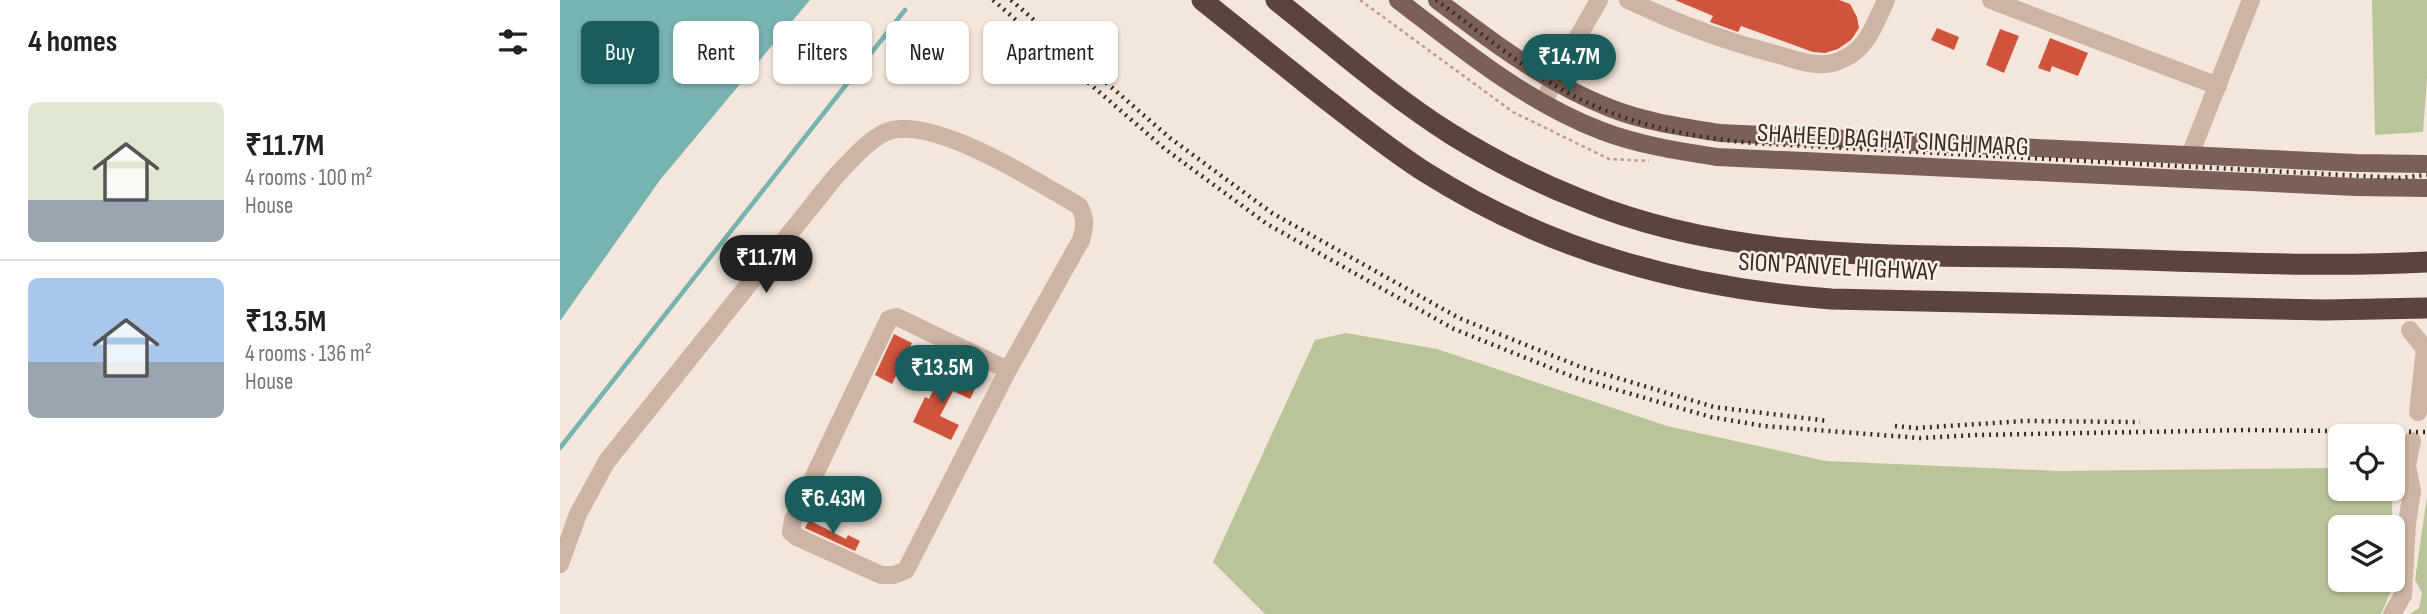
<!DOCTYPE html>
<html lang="en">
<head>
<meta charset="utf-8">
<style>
  body { margin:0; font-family:"Sofia Sans Condensed",sans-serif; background:#f2f2f2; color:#202124; height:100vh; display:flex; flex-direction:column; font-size:26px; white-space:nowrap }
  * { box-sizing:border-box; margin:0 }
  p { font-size:23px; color:#757577 }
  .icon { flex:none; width:38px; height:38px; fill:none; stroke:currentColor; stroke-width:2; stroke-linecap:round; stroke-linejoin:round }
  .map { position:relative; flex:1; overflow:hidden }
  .sheet { display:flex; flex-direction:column; background:#fff; width:560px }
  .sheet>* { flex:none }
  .guide { position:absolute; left:21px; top:21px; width:665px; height:63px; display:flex; gap:14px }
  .tools { position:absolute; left:1768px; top:424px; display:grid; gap:14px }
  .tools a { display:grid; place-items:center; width:77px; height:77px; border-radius:10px; background:#fff; box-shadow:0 2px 5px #0004; font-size:35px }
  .price { position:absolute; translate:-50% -60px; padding:0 16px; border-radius:24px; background:#195d5c; color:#fff; font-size:23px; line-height:46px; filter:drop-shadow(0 2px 4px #0008) }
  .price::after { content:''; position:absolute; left:50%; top:42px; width:21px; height:16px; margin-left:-10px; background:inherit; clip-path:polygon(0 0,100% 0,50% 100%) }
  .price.selected { background:#222; color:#fff }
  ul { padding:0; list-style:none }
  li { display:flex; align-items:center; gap:21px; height:175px; padding:0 28px }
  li+li { border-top:2px solid #e0e0e0 }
  li span { display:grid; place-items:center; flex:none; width:196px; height:140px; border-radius:10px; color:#555 }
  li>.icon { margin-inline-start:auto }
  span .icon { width:84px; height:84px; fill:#fffc; stroke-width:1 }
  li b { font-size:30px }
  h2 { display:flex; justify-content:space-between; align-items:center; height:84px; padding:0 28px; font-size:30px }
  .tag { padding:0 24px; border-radius:10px; background:#fff; box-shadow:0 2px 5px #0004; font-size:24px; line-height:63px }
  .tag.selected { background:#195d5c; color:#fff }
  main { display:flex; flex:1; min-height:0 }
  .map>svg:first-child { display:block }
  .green { fill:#bac499; fill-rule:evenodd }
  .water { fill:#77b3b1 }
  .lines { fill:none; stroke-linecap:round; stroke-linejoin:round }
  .stream { stroke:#77b3b1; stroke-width:4.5 }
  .building { fill:#d0533c }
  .path { stroke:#b99e8f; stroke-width:2.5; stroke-dasharray:3.5 3.5; stroke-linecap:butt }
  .minor { stroke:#cdb4a5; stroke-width:18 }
  .major { stroke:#7c6057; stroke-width:18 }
  .highway { stroke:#5a443d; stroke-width:21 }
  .rail { stroke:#382b27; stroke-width:4.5; stroke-dasharray:2 5; stroke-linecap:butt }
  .labels { text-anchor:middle; stroke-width:5; stroke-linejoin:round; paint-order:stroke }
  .street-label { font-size:26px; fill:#382b27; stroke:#fbf0e7 }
</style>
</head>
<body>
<main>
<section class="sheet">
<h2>4 homes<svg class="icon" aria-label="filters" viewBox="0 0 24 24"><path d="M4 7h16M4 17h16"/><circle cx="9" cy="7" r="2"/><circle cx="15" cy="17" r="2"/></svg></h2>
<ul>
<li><span style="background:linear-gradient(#dfe7d0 70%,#9aa5b1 0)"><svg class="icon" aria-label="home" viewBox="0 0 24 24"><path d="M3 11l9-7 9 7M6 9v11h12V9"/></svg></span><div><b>₹11.7M</b><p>4 rooms · 100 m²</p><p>House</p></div></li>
<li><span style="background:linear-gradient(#a9c7e8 60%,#9aa5b1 0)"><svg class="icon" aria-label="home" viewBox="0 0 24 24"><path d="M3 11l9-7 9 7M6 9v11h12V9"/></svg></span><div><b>₹13.5M</b><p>4 rooms · 136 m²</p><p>House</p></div></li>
</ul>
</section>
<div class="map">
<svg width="1867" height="614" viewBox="0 0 1867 614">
  <rect width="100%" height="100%" fill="#f4e6db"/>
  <path class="green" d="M1812,0H1867V78L1863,132L1815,135Z
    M786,333L877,349L1107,426L1266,461L1499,471L1780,468V488H1832L1833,586L1821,614H705L653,562L755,340ZM1780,527H1832V579H1780Z
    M1867,496V614H1850L1859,608L1862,593L1855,580Z"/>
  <path class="water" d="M0,0H250L100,180L0,321Z"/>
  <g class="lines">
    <path class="stream" d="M0,448L345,10"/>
  </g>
  <path class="building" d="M1115,0H1279L1290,4L1297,17L1299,28L1291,40L1278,49L1265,53L1253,52L1181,26L1178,32L1150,22L1153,16Z
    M1377,28L1399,37L1394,50L1371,40Z
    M1440,29L1459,36L1444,73L1426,65Z
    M1490,38L1528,53L1518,76L1492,66L1490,72L1478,68Z
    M334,334L352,343L332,384L315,375Z
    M383,370L416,387L410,399L393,391L380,416L399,425L391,440L353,422L365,397L369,399Z
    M249,520L286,539L288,535L300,541L295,551L245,528Z"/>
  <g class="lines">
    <path class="path" d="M800,0L953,112L1049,159L1089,161"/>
    <path class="minor" d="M1068,0C1116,23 1164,41 1215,54C1228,57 1243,64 1257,64C1265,65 1275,63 1283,59C1307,49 1316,22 1326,0
      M1431,0L1658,86
      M984,103L993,81L1039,0
      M1630,155L1691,0
      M1850,330L1865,349L1858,412
      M0,564L18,514L47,461L275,177C288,163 313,134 332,130C381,120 476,181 519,206C526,218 525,227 521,240L448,370L346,570L334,575H321L237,537L231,532L233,520L329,319L337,317L448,370
      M1832,614L1843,595L1847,523L1852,491L1847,465L1852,441"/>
    <path class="major" d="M838,0C902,49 966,102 1042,131C1079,145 1118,151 1157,157L1796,187L1867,188
      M877,0C931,41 986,83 1050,108C1085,122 1123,127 1160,133L1796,163L1867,164"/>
    <path class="highway" d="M642,0C682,32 722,64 762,96C796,122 829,149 865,172C990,251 1124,288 1271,299L1765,310L1867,308
      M716,0C773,45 829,95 891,134C933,160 976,182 1022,200C1179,265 1351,254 1518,258C1634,261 1751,268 1867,262"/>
    <path class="rail" d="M433,0L605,149L707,224L894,329L1016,378L1151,417L1204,426L1360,438L1417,435L1688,430L1867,432
      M451,0L610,138L712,213L899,318L1021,367L1154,407L1269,421
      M876,0C914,27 954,61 994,85C1053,121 1124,137 1193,143L1839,178L1867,175
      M1335,426L1357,428L1464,421L1580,422"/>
  </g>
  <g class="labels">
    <g class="street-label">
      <text transform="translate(1333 139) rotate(3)" y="9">SHAHEED BAGHAT SINGH MARG</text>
      <text transform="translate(1278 266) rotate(3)" y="9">SION PANVEL HIGHWAY</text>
    </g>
  </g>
</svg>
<div class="tools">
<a><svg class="icon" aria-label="locate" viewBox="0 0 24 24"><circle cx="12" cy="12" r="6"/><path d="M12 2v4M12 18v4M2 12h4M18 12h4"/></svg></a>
<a><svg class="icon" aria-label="layers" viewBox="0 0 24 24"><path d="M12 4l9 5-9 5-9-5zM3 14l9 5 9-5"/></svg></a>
</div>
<b class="price" style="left:1009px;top:94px">₹14.7M</b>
<b class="price selected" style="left:206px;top:295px">₹11.7M</b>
<b class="price" style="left:382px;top:405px">₹13.5M</b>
<b class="price" style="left:273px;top:536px">₹6.43M</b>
<div class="guide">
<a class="tag selected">Buy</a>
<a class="tag">Rent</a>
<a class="tag">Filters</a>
<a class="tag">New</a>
<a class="tag">Apartment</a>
</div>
</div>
</main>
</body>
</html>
